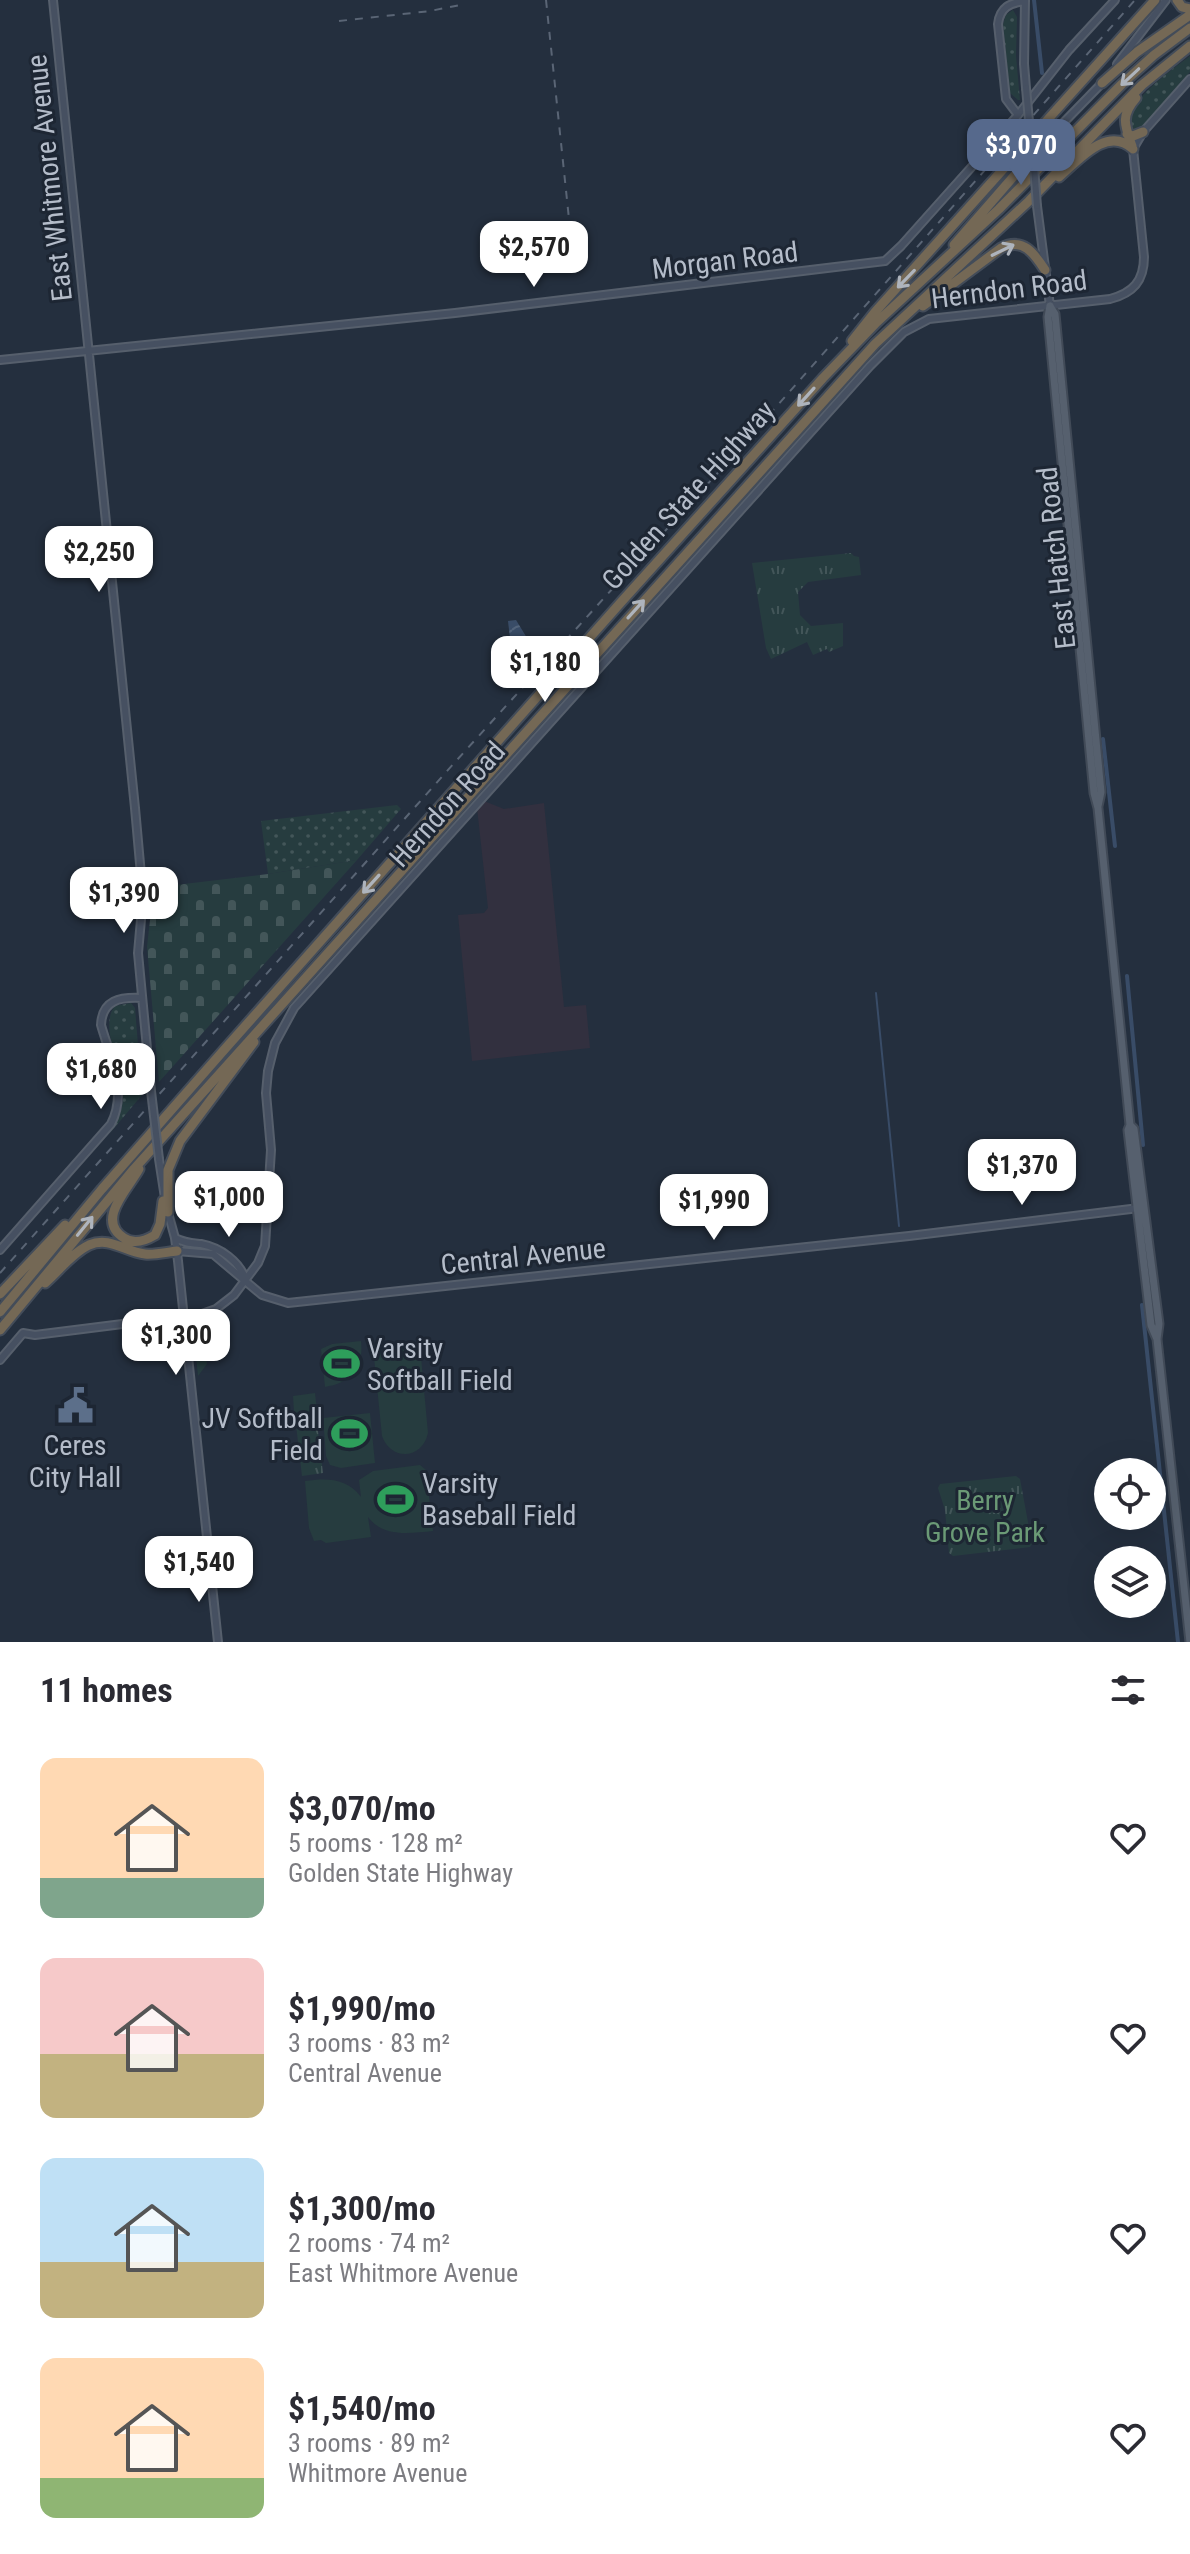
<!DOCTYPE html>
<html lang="en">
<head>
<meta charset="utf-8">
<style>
  body { margin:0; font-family:"Roboto Condensed",sans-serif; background:#f7f7f7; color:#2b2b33; height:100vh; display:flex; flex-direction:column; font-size:30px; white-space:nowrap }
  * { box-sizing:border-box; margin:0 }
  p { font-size:26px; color:#7c7c81 }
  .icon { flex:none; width:44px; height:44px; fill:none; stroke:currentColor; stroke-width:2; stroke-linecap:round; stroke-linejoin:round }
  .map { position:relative; height:1642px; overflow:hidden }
  .panel { display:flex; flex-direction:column; background:#fff; flex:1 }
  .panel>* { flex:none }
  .tools { position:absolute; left:1094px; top:1458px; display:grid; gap:16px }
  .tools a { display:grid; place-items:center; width:72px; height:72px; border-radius:50%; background:#fff; box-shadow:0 8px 32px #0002; font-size:40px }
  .price { position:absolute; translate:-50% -68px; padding:0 18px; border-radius:16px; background:#fff; color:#222; font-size:26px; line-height:52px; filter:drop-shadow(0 2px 4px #0008) }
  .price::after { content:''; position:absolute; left:50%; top:48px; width:24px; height:18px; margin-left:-12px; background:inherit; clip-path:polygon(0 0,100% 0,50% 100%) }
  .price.current { background:#56698c; color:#fff }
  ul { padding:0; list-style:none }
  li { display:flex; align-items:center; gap:24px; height:200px; padding:0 40px }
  li span { display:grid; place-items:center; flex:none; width:224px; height:160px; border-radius:16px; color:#555 }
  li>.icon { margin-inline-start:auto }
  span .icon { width:96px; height:96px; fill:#fffc; stroke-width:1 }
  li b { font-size:34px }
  h2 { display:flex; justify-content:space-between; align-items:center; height:96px; padding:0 40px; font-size:34px }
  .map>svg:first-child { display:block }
  .medical { fill:#32303f }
  .grass { fill:url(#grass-dots) }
  .cemetery { fill:url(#cemetery-stones) }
  .park { fill:url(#park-tufts) }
  .garden { fill:#263c3f }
  .water { fill:url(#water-waves) }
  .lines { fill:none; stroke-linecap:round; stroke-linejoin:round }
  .stream { stroke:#394c67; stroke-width:2 }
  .canal { stroke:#394c67; stroke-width:4 }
  .secondary-casing { stroke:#565f6c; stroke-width:10 }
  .primary-casing { stroke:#414a57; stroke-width:11 }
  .highway-casing { stroke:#434c59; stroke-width:13 }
  .secondary { stroke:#465061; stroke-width:6 }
  .primary { stroke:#56606e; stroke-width:7 }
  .highway { stroke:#746855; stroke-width:9 }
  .rail { stroke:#5a6575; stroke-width:2; stroke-dasharray:8 8; stroke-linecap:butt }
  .secondary-bridge-casing { stroke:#565f6c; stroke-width:10; stroke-linecap:butt }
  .secondary-bridge { stroke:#465061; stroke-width:6 }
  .oneway { stroke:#aeb4bd }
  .labels { text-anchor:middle; stroke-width:6; stroke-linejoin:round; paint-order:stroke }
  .street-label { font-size:28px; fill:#b4bcc9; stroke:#1d2633 }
  .poi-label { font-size:28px; fill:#b4bcc9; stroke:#1d2633; text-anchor:start }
  .park-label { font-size:28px; fill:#6b9a76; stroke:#1d2633 }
</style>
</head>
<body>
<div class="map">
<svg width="1190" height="1642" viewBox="0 0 1190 1642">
  <defs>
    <pattern id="grass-dots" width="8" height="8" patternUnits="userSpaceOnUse" patternTransform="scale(2)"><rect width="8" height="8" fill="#263c3f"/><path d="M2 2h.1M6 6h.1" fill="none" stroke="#435659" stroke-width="1.8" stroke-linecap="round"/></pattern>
    <pattern id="cemetery-stones" width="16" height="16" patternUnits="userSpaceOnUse" patternTransform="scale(2)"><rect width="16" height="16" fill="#263c3f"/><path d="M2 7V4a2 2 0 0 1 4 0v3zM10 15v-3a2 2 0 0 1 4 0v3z" fill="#435659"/></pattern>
    <pattern id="park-tufts" width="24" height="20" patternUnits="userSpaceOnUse" patternTransform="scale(2)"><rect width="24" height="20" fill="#263c3f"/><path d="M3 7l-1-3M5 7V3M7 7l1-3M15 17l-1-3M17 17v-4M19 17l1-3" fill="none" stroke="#435659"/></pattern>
    <pattern id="water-waves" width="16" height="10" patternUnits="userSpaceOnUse" patternTransform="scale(2)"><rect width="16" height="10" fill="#394c67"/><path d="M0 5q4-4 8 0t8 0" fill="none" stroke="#53647b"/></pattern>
  </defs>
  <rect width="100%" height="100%" fill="#242f3e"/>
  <path class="medical" d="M484,801L504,809L544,803L564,1007L586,1005L590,1048L472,1061L458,915L484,913L488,908L477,808Z"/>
  <path class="grass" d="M1013,10L1017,17L1016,56L1020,100H1018L1010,93L1003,24L1006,15Z
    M1190,56V72L1143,126L1136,131H1131L1127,116C1142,91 1167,73 1190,56Z
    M397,805L401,809L357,860L268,874L261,821Z
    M131,1003L135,1008L142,1095L110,1133C118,1122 122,1111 123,1098C124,1072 98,1026 115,1006Z"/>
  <path class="cemetery" d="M357,860L159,1082L147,947L152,902L150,888L268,874Z"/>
  <path class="park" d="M851,553L854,556L859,557L861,575L808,582L798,592L800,615L811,626L843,623V646L829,652L827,649L813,655L807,642L771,659L766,648L752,563Z
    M316,1414L323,1473L302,1476L295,1416Z
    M1016,1476L1020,1479L1032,1544L1030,1547L953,1556L949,1553L945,1510L938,1488L940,1484Z"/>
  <path class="garden" d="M196,1325L201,1326L207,1364L198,1376L193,1328Z
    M361,1341C364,1368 351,1383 325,1387L321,1349L332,1344Z
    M402,1343L413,1347L421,1357L428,1433C422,1460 391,1461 382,1436L373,1347Z
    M315,1393L317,1411L294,1413L293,1396Z
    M370,1413L375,1463L341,1468L330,1465L326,1456L323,1418Z
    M420,1465L426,1470L433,1531C410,1533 384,1538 368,1517L371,1537L326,1543L321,1540L314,1541L309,1528L305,1481C327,1478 347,1478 361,1497L359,1480L373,1471Z"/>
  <path class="water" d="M516,620L538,656L515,682L508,621Z"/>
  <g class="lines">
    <path class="stream" d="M876,993L899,1226"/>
    <path class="canal" d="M1034,0L1042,73
      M1103,739L1115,846
      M1127,976L1143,1145
      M1142,1305L1178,1642"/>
    <defs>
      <path id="secondary" d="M53,0L135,808L143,897L138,953L151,1091
        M1025,0L1024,64L1026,88
        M1117,64L1166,0
        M1018,115L1006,99L998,24C1000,7 1010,3 1025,1
        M1033,154L1103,82
        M1037,206L1050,306
        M0,360L455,313L885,261L901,246L1018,115L1069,50L1115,0
        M159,1159L165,1198
        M167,1209L175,1238L178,1261L218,1642
        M175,1238C185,1243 191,1243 201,1244C221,1248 239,1261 246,1280
        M0,1250L111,1124C128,1091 110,1057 101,1025C102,1000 120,997 141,998
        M177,1251L213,1254L262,1295L288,1303L909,1236L1139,1208
        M0,1360L23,1333L35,1335L202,1314L216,1309L234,1295L258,1263L265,1246L271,1150L266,1093L268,1071L275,1043L294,1008L870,366L904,332L929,319L1110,299C1133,293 1144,281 1144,257L1133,149L1143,132L1190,79"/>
      <path id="primary" d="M1050,306L1048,317L1094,793L1098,808L1130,1125L1128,1130L1151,1325L1157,1339L1190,1642
        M1050,306L1055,314L1101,792L1098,806
        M1130,1125L1134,1129L1159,1324L1157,1339"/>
      <path id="highway" d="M1177,0L1182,7L1190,9
        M1102,83L1137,52L1190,15
        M1127,134L1133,136L1143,132
        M1132,146C1125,126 1120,116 1136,98
        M1059,177C1079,160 1107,125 1133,149
        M954,245L1033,154
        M923,306L1001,248C1023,237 1034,253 1045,270
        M852,341L875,312L1155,0
        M139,1169C129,1188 95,1220 124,1238C134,1245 145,1241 155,1235L160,1224L163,1201
        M168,1212V1170L180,1141L254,1042
        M45,1283C59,1271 72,1253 89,1245C110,1236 125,1252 145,1254C155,1255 167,1252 177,1251
        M0,1294L65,1225
        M0,1312L102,1189L224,1050L623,600L823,378L877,322L999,209L1122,84L1154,55L1190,28
        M0,1330L134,1169L875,344L1029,201L1142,85L1190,46"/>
    </defs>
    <use href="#secondary" class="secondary-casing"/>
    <use href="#primary" class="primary-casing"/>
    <use href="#highway" class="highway-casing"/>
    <use href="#secondary" class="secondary"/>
    <use href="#primary" class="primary"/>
    <use href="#highway" class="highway"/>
    <path class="rail" d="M546,0L571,238
      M339,21L430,11L460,5
      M0,1273L456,761L724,466L1135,0"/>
    <defs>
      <path id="secondary-bridge" d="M1026,88L1031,143
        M1029,126L1035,132L1042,135
        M1034,166L1037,206
        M151,1091L159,1159"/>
    </defs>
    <use href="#secondary-bridge" class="secondary-bridge-casing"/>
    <use href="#secondary-bridge" class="secondary-bridge"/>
  </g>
  <defs><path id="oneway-shaft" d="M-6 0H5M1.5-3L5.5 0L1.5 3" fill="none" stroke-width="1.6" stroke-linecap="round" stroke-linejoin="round" transform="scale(2)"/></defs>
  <g class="oneway">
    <use href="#oneway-shaft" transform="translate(1130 77) rotate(137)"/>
    <use href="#oneway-shaft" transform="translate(1003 250) rotate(-26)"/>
    <use href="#oneway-shaft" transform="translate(906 279) rotate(134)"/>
    <use href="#oneway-shaft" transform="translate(806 397) rotate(132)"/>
    <use href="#oneway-shaft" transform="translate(636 609) rotate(-48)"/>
    <use href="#oneway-shaft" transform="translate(371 884) rotate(132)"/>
    <use href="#oneway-shaft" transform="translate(85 1226) rotate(-51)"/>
  </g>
  <defs>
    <symbol id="stadium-bare" viewBox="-9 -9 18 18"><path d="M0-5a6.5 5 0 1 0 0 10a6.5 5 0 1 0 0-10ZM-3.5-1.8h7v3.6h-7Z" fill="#2e9e5b" stroke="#1d2633" stroke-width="2.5" paint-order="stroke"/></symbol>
    <symbol id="civic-bare" viewBox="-9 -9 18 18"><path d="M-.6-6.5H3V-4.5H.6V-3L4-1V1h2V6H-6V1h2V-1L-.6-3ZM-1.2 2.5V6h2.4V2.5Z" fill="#5c6f8a" stroke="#1d2633" stroke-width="2.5" paint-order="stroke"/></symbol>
  </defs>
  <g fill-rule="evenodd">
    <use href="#stadium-bare" x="316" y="1338" width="51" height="51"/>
    <use href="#civic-bare" x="50" y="1380" width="51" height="51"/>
    <use href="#stadium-bare" x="324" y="1408" width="51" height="51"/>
    <use href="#stadium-bare" x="370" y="1474" width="51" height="51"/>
  </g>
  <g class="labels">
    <g class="street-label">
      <text transform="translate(49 178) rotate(-96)" y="10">East Whitmore Avenue</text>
      <text transform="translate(725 260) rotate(-7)" y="10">Morgan Road</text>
      <text transform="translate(1009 289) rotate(-7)" y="10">Herndon Road</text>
      <text transform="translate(688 495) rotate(-48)" y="10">Golden State Highway</text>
      <text transform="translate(1056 558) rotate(-96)" y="10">East Hatch Road</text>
      <text transform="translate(447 804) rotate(-48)" y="10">Herndon Road</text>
      <text transform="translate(523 1256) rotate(-6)" y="10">Central Avenue</text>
    </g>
    <g class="poi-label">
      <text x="367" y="1358">Varsity<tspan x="367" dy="32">Softball Field</tspan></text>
      <text x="323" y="1428" text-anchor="end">JV Softball<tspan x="323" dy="32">Field</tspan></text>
      <text x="75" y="1455" text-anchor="middle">Ceres<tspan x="75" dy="32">City Hall</tspan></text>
      <text x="422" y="1493">Varsity<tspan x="422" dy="32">Baseball Field</tspan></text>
    </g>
    <g class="park-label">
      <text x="985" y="1510">Berry<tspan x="985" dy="32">Grove Park</tspan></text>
    </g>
  </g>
</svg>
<div class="tools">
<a><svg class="icon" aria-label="locate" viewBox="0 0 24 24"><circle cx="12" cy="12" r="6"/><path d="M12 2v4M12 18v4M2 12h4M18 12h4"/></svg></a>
<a><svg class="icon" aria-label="layers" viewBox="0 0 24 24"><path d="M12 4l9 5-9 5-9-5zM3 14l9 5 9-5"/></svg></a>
</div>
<b class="price current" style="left:1021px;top:187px">$3,070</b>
<b class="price" style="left:534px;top:289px">$2,570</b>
<b class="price" style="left:99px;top:594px">$2,250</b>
<b class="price" style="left:545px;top:704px">$1,180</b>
<b class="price" style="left:124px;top:935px">$1,390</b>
<b class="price" style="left:101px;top:1111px">$1,680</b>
<b class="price" style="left:1022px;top:1207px">$1,370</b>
<b class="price" style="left:229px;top:1239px">$1,000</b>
<b class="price" style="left:714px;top:1242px">$1,990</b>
<b class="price" style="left:176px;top:1377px">$1,300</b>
<b class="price" style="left:199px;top:1604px">$1,540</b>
</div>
<section class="panel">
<h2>11 homes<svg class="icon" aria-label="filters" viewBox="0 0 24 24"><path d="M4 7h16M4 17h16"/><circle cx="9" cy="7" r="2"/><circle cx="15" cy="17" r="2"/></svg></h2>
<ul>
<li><span style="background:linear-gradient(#ffd9b3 75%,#7fa58c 0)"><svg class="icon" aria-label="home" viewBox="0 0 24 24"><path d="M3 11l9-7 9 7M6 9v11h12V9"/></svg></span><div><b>$3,070/mo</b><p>5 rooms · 128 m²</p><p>Golden State Highway</p></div><svg class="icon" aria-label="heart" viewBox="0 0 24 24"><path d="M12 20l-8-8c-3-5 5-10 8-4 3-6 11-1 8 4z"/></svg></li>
<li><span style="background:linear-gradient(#f6c9c9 60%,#c2b280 0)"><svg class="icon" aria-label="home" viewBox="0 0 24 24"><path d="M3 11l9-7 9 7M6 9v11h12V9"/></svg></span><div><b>$1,990/mo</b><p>3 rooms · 83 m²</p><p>Central Avenue</p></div><svg class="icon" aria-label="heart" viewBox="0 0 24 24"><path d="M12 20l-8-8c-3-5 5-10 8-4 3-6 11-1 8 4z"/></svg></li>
<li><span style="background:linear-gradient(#bfe0f5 65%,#c2b280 0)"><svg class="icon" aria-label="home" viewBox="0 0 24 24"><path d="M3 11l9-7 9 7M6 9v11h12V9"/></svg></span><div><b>$1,300/mo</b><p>2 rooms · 74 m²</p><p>East Whitmore Avenue</p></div><svg class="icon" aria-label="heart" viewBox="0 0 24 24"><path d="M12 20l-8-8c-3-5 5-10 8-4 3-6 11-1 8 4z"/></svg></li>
<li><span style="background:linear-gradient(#ffd9b3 75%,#8fb573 0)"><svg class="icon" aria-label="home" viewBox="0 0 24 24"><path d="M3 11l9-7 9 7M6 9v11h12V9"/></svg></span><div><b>$1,540/mo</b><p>3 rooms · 89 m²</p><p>Whitmore Avenue</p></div><svg class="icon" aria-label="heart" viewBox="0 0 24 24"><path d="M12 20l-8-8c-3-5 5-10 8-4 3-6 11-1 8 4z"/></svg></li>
</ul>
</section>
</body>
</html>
